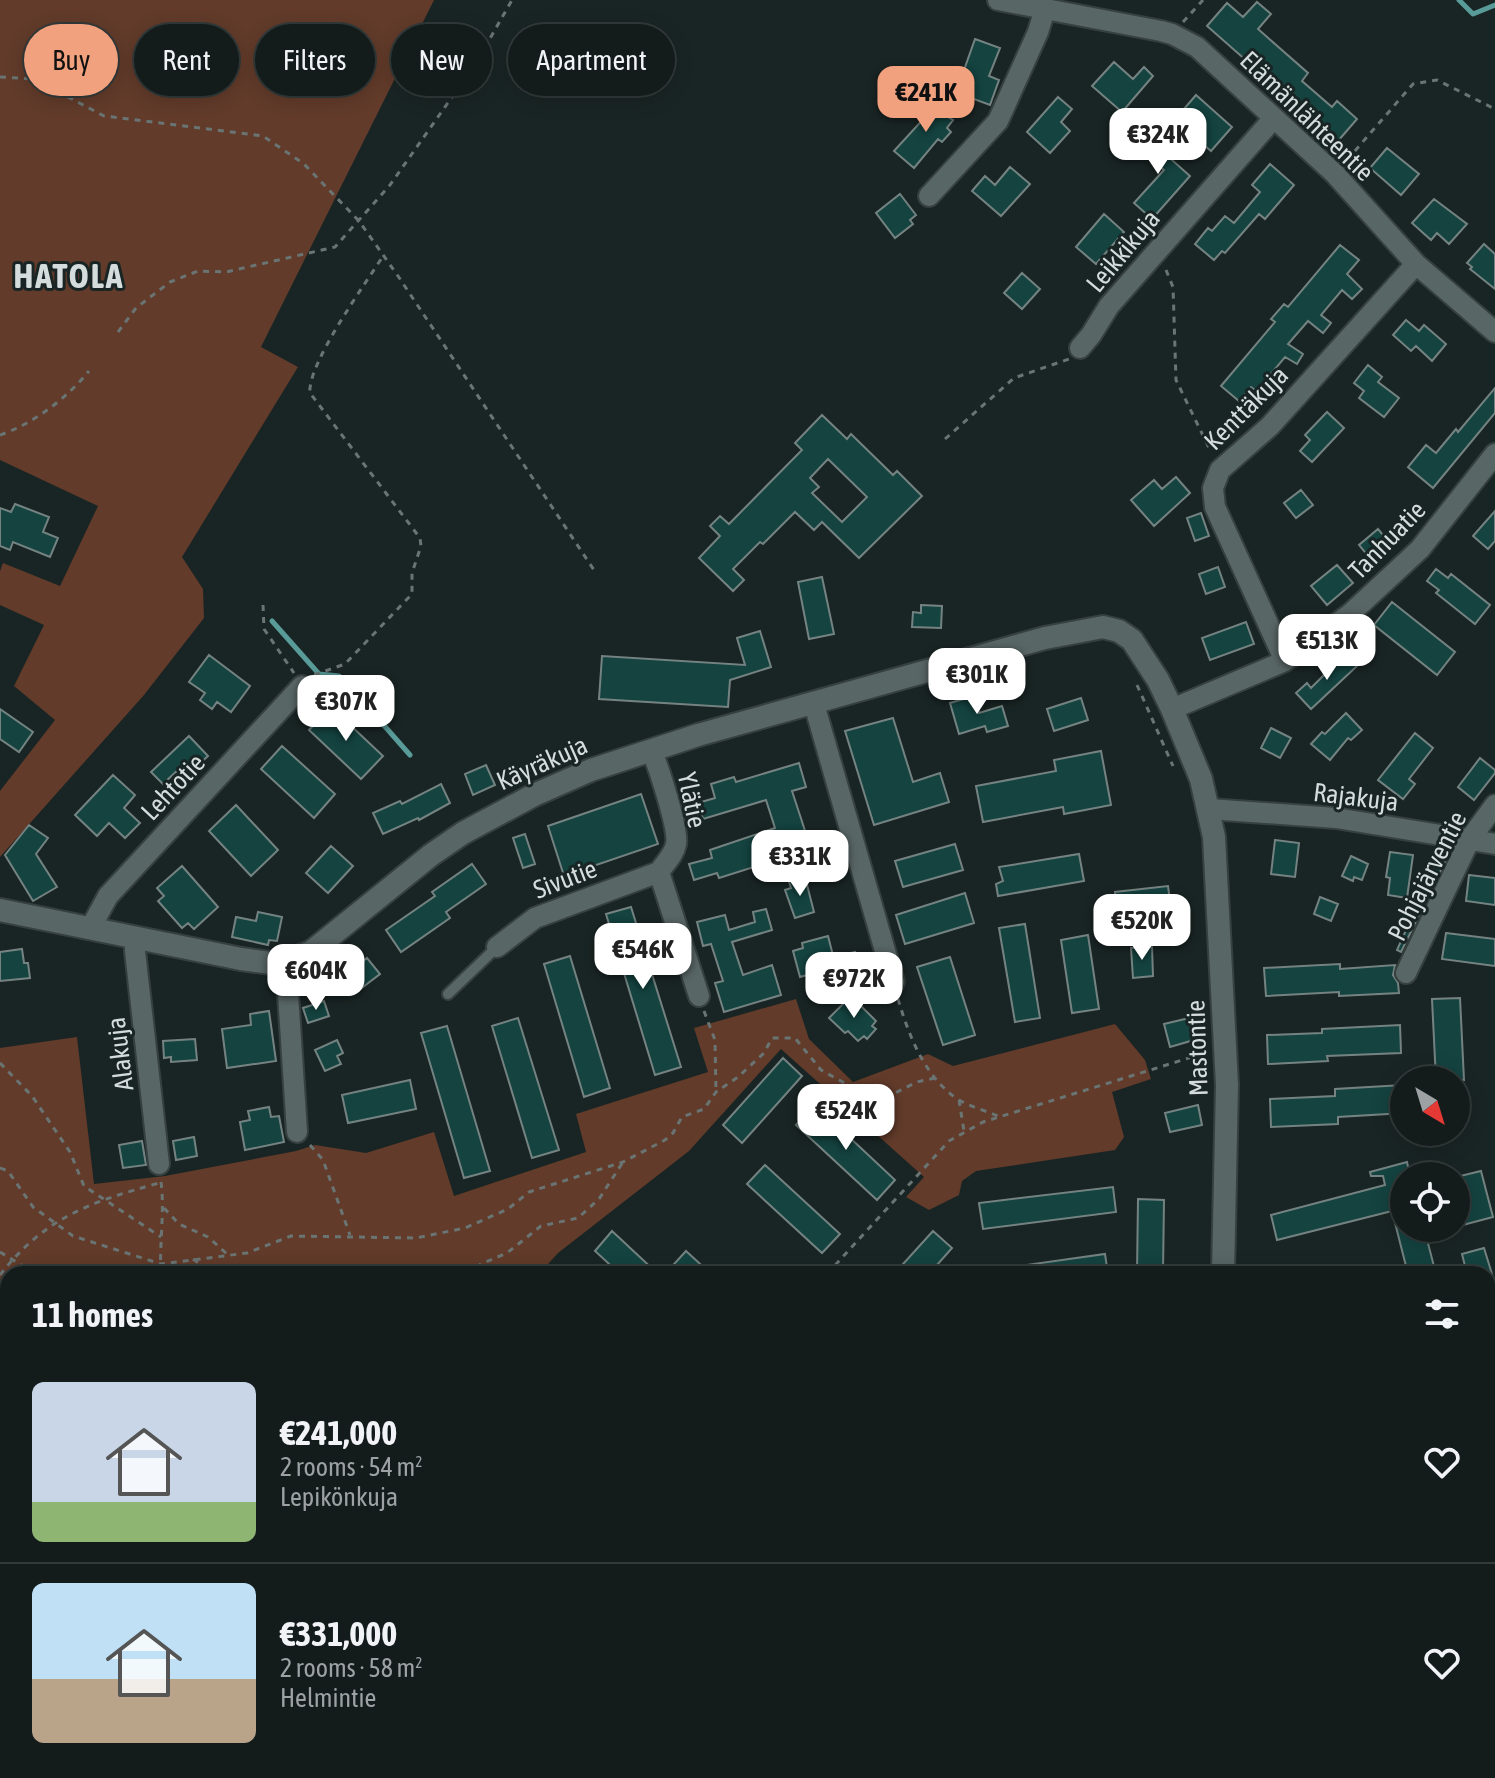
<!DOCTYPE html>
<html lang="en">
<head>
<meta charset="utf-8">
<style>
  body { margin:0; font-family:"Asap Condensed",sans-serif; background:#202928; color:#f1f3f6; height:100vh; display:flex; flex-direction:column; font-size:30px; white-space:nowrap }
  * { box-sizing:border-box; margin:0 }
  p { font-size:26px; color:#9da1a3 }
  .icon { flex:none; width:44px; height:44px; fill:none; stroke:currentColor; stroke-width:2; stroke-linecap:round; stroke-linejoin:round }
  .map { position:relative; flex:1; overflow:hidden }
  .panel { position:absolute; left:0px; top:1266px; width:1496px; height:512px; display:flex; flex-direction:column; background:#131c1b; border-radius:24px 24px 0 0; box-shadow:0 4px 20px #0003,0 0 0 2px #323a3a }
  .panel>* { flex:none }
  .hud { position:absolute; left:24px; top:24px; width:800px; height:72px; display:flex; gap:16px }
  .needle { width:52px; rotate:142deg }
  .buttons { position:absolute; left:1390px; top:1066px; display:grid; gap:16px }
  .buttons a { display:grid; place-items:center; width:80px; height:80px; border-radius:50%; background:#131c1b; box-shadow:0 4px 20px #0003,0 0 0 2px #323a3a; font-size:40px }
  .price { position:absolute; translate:-50% -68px; padding:0 18px; border-radius:16px; background:#fff; color:#222; font-size:26px; line-height:52px; filter:drop-shadow(0 2px 4px #0008) }
  .price::after { content:''; position:absolute; left:50%; top:48px; width:24px; height:18px; margin-left:-12px; background:inherit; clip-path:polygon(0 0,100% 0,50% 100%) }
  .price.active { background:#f2a17e; color:#111 }
  ul { padding:0; list-style:none }
  li { display:flex; align-items:center; gap:24px; height:200px; padding:0 32px }
  li+li { border-top:2px solid #323a3a }
  li span { display:grid; place-items:center; flex:none; width:224px; height:160px; border-radius:12px; color:#555 }
  li>.icon { margin-inline-start:auto }
  span .icon { width:96px; height:96px; fill:#fffc; stroke-width:1 }
  li b { font-size:34px }
  h2 { display:flex; justify-content:space-between; align-items:center; height:96px; padding:0 32px; font-size:34px }
  .pill { padding:0 28px; border-radius:36px; background:#131c1b; box-shadow:0 4px 20px #0003,0 0 0 2px #323a3a; font-size:28px; line-height:72px }
  .pill.active { background:#f2a17e; color:#111 }
  .map>svg:first-child { display:block }
  .green { fill:#623b2a }
  .lines { fill:none; stroke-linecap:round; stroke-linejoin:round }
  .stream { stroke:#589b98; stroke-width:5 }
  .building { fill:#144340; stroke:#748381; stroke-width:2; fill-rule:evenodd }
  .service-casing { stroke:#36403f; stroke-width:14 }
  .minor-casing { stroke:#36403f; stroke-width:24 }
  .tertiary-casing { stroke:#36403f; stroke-width:26 }
  .path { stroke:#6a7473; stroke-width:3; stroke-dasharray:6 6; stroke-linecap:butt }
  .service { stroke:#586665; stroke-width:10 }
  .minor { stroke:#586665; stroke-width:20 }
  .tertiary { stroke:#586665; stroke-width:22 }
  .labels { text-anchor:middle; stroke-width:6; stroke-linejoin:round; paint-order:stroke }
  .street-label { font-size:26px; fill:#d5dddc; stroke:#192524 }
  .district-label { font-size:34px; font-weight:bold; letter-spacing:2px; fill:#d5dddc; stroke:#192524 }
</style>
</head>
<body>
<div class="map">
<svg width="1495" height="1778" viewBox="0 0 1495 1778">
  <rect width="100%" height="100%" fill="#192524"/>
  <path class="green" d="M0,0H434L261,347L298,367L182,557L203,589L204,618L144,695L0,857V791L55,720L14,686L44,625L0,605V571L3,563L60,586L98,506L0,460Z
    M796,999L809,1039L853,1082L928,1054L953,1066L1115,1024L1145,1060L1151,1079L1112,1092L1124,1137L1115,1150L976,1171L962,1181L959,1195L929,1210L906,1197L924,1177L781,1049L689,1151L558,1253L539,1274H8V1484L0,1485V1048L77,1037L94,1184L165,1176L296,1151L315,1145L366,1153L434,1132L454,1196L586,1152L576,1114L708,1072L694,1028Z
    M682,1770H812L825,1778H697Z"/>
  <g class="lines">
    <path class="stream" d="M1459,0L1473,14L1495,5
      M272,621L319,674L339,676L345,681L410,755"/>
  </g>
  <path class="building" d="M1257,2L1271,14L1258,29L1308,73L1302,81L1332,107L1337,101L1357,119L1338,141L1207,26L1227,3L1243,17Z
    M975,39L1000,48L989,76L999,80L990,105L971,98L973,93L958,87Z
    M1114,62L1133,79L1144,67L1153,76L1122,112L1092,86Z
    M1196,95L1232,127L1211,151L1191,134L1200,123L1184,109Z
    M1058,97L1072,109L1061,122L1070,131L1050,153L1027,132Z
    M934,98L952,112L948,117L953,120L947,128L951,132L942,142L938,139L914,168L894,151L928,114L924,111Z
    M1136,128L1190,176L1152,219L1134,203L1164,170L1126,140Z
    M1387,148L1419,174L1401,195L1370,168Z
    M1270,164L1294,185L1265,219L1259,214L1225,253L1222,251L1214,260L1195,244L1208,228L1212,231L1225,216L1234,223L1260,192L1252,185Z
    M1010,167L1030,184L1001,216L972,191L985,176L995,185Z
    M900,194L916,215L910,220L913,224L895,238L876,213Z
    M1434,199L1467,224L1449,244L1437,233L1431,240L1412,223Z
    M1104,214L1124,232L1096,264L1076,247Z
    M1484,244L1495,254V289L1470,269L1472,267L1467,263Z
    M1340,245L1359,260L1347,274L1362,289L1352,299L1342,290L1321,315L1331,323L1323,333L1308,321L1288,344L1303,354L1297,364L1285,357L1265,381L1275,389L1267,399L1251,387L1239,401L1221,386L1275,322L1271,319L1284,304L1288,307Z
    M1022,273L1040,289L1022,309L1004,293Z
    M1406,320L1419,331L1424,325L1446,344L1432,361L1416,346L1411,351L1393,335Z
    M1368,365L1382,377L1378,382L1399,398L1384,417L1359,398L1364,391L1354,383Z
    M1495,388V413L1433,488L1408,467L1426,445L1436,453L1456,429L1458,432Z
    M1327,412L1344,428L1312,462L1300,451L1310,440L1305,435Z
    M822,415L847,439L851,434L893,475L897,471L922,496L859,558L822,522L814,530L795,512L763,544L760,542L733,569L744,580L733,591L699,558L720,536L710,526L720,516L729,524L802,450L795,443ZM828,459L867,497L842,522L812,493L819,487L810,478Z
    M1176,477L1190,493L1154,526L1131,500L1154,480L1162,489Z
    M1301,490L1313,505L1296,518L1284,503Z
    M15,504L49,517L43,532L58,538L50,557L13,542L10,550L0,546V508L11,512Z
    M1495,511V541L1488,549L1473,536Z
    M1201,513L1209,536L1195,541L1187,518Z
    M1378,529L1392,546L1373,562L1359,545Z
    M1337,565L1353,583L1327,605L1311,586Z
    M1218,567L1225,587L1206,594L1199,574Z
    M1436,569L1448,578L1451,574L1490,605L1475,624L1436,593L1439,590L1427,581Z
    M822,577L834,634L809,639L798,582Z
    M1392,602L1455,652L1437,675L1374,625Z
    M921,605L942,606L941,628L912,627L913,612L921,613Z
    M1246,622L1254,644L1210,660L1202,638Z
    M760,631L771,667L730,680L728,707L599,699L602,656L745,665L737,638Z
    M1345,654L1357,666L1311,709L1296,693L1307,683L1311,688Z
    M209,655L250,686L231,712L217,702L212,709L200,700L205,693L189,682Z
    M974,696L979,713L1002,706L1008,726L987,732L985,726L959,734L950,703Z
    M1081,698L1088,720L1054,731L1047,709Z
    M331,707L383,756L361,779L309,730Z
    M0,709L33,732L19,752L0,739Z
    M1346,713L1362,730L1351,740L1348,738L1330,760L1311,744L1322,732L1325,734Z
    M893,718L913,782L940,773L949,802L874,825L845,731Z
    M1271,728L1291,738L1280,758L1261,748Z
    M1415,733L1433,748L1409,779L1415,784L1403,799L1378,780Z
    M189,736L208,756L186,776L179,769L163,784L151,772Z
    M282,746L335,794L314,818L261,769Z
    M1101,751L1111,805L1064,814L1063,807L983,822L976,786L1056,771L1054,760Z
    M1480,758L1495,770V773L1474,800L1458,787Z
    M799,763L806,787L792,791L811,849L719,878L717,873L694,880L689,864L712,858L710,850L775,828L766,800L703,819L698,803L715,798L711,784L734,777L736,782Z
    M486,765L495,785L473,795L465,774Z
    M113,775L135,795L124,808L140,823L125,838L109,823L97,836L75,815Z
    M441,784L450,803L419,820L418,818L383,834L373,813L400,801L402,804Z
    M641,794L658,844L564,876L548,826Z
    M236,805L278,850L251,876L209,831Z
    M29,825L48,838L36,854L57,887L33,901L5,855Z
    M525,834L535,864L523,868L513,838Z
    M1275,840L1299,843L1295,877L1271,874Z
    M955,844L963,870L903,887L895,861Z
    M331,846L353,866L328,893L306,873Z
    M1390,852L1413,855L1407,898L1388,895L1390,878L1386,877Z
    M1079,854L1084,881L998,896L996,884L1003,881L999,867Z
    M1351,856L1368,864L1362,880L1354,877L1353,881L1342,876Z
    M1439,857L1446,860L1401,952L1397,950Z
    M472,864L486,884L446,912L450,918L401,952L386,930L435,896L432,892Z
    M182,866L218,907L194,929L188,923L182,928L158,901L164,896L157,888Z
    M1469,875L1495,878V905L1466,901Z
    M805,877L814,912L795,918L785,890L791,888L789,882Z
    M1168,886L1170,901L1116,907L1115,892Z
    M965,893L974,923L905,944L896,915Z
    M1320,897L1338,904L1331,921L1314,914Z
    M631,907L681,1067L655,1075L606,914Z
    M766,909L772,930L732,942L743,975L772,965L781,995L724,1012L715,983L723,981L711,944L703,946L697,922L725,915L729,930L755,922L753,912Z
    M258,912L282,917L277,941L269,940L268,945L232,937L236,917L256,921Z
    M1025,924L1040,1018L1015,1022L999,928Z
    M1446,933L1495,939V966L1442,959Z
    M1088,935L1099,1009L1072,1013L1061,940Z
    M828,936L836,967L800,977L793,951L803,948L802,943Z
    M1152,947L1153,976L1133,978L1131,948Z
    M22,949L24,963H28L30,978L0,981V952Z
    M855,952L861,971L841,977L836,957Z
    M570,956L610,1088L584,1097L544,964Z
    M950,957L975,1035L943,1045L917,967Z
    M367,958L380,974L355,993L342,977Z
    M1340,964V969L1395,965L1393,975L1398,983L1399,993L1339,996V992L1266,996L1264,968Z
    M1460,998L1464,1080H1436L1432,999Z
    M854,999L876,1021L872,1026L876,1029L867,1039L864,1036L858,1041L848,1031L845,1033L829,1018L846,1001L849,1004Z
    M324,1001L329,1016L308,1023L303,1008Z
    M269,1011L276,1061L227,1068L222,1029L251,1025L250,1014Z
    M518,1018L559,1150L532,1158L492,1026Z
    M1189,1018L1194,1040L1170,1047L1164,1024Z
    M1400,1025L1401,1053L1327,1056L1328,1061L1268,1064L1267,1035L1322,1033V1029Z
    M447,1026L490,1171L464,1178L421,1033Z
    M195,1039L197,1060L171,1062V1057L164,1058L163,1041Z
    M337,1040L343,1053L337,1056L341,1064L325,1071L315,1050Z
    M783,1058L802,1076L742,1143L723,1125Z
    M410,1080L416,1109L348,1123L342,1095Z
    M1403,1085L1404,1113L1338,1117V1124L1271,1127L1270,1099L1335,1096V1089Z
    M815,1105L895,1180L877,1200L796,1125Z
    M1198,1105L1202,1125L1170,1132L1165,1113Z
    M269,1107L271,1117L279,1116L284,1142L245,1150L240,1122L250,1120L248,1111Z
    M194,1137L197,1156L176,1160L173,1141Z
    M142,1141L146,1165L123,1168L119,1145Z
    M1407,1162L1410,1176H1404V1228H1424L1436,1274H1408L1392,1211L1277,1240L1271,1215L1385,1185L1383,1176H1371L1370,1172Z
    M765,1165L840,1234L822,1253L747,1184Z
    M1481,1171L1493,1217L1459,1226L1456,1215V1177Z
    M1113,1187L1116,1212L983,1229L979,1203Z
    M1138,1199L1164,1200L1163,1274H1137Z
    M612,1231L658,1274H620L595,1251Z
    M933,1231L952,1248L929,1274H894Z
    M1484,1248L1492,1274H1467L1462,1254Z
    M686,1251L711,1274H665Z
    M1105,1254L1108,1274H1019V1266Z"/>
  <g class="lines">
    <defs>
      <path id="service" d="M448,994L497,947
        M899,1778L906,1770"/>
      <path id="minor" d="M998,0L1161,31L1172,34L1197,47L1335,174L1416,264L1495,332
        M929,196L998,121L1038,32L1045,9
        M1080,348L1091,335L1109,306L1273,119
        M1285,661L1215,507L1213,488L1220,470L1270,426L1416,264
        M814,704L894,982
        M1172,709L1285,661L1350,614L1420,549L1495,454
        M651,750C658,765 679,829 676,844C674,855 665,863 659,872L699,996
        M1209,809L1336,818L1495,844
        M90,929L108,896L302,686
        M135,939V951L159,1164
        M497,947L535,918L659,872
        M286,963L297,1132
        M1406,973L1470,839L1495,805
        M1488,1327L1495,1325
        M1488,1611L1495,1609
        M0,1629L8,1622
        M470,1770L476,1778
        M1466,1770L1468,1778"/>
      <path id="tertiary" d="M0,910L241,959L278,964L311,952L431,855L463,833L534,795L591,770L698,735L1045,638L1103,627L1119,631L1132,640L1158,680L1172,709L1201,779L1214,837L1227,1085L1223,1274
        M1245,1770L1246,1778"/>
    </defs>
    <use href="#service" class="service-casing"/>
    <use href="#minor" class="minor-casing"/>
    <use href="#tertiary" class="tertiary-casing"/>
    <path class="path" d="M1183,22L1203,0
      M0,77L34,79L104,116L263,136L304,164L359,221L398,276L596,573
      M1347,160L1413,84L1437,80L1493,108
      M1166,270L1173,287L1176,380L1211,452
      M118,332L136,308L170,282L198,271L226,272L335,247L390,185L476,63L512,0
      M0,435C33,424 67,398 89,371
      M945,439L1014,378L1069,359
      M263,605L264,629L294,673
      M314,675L345,664L412,594V573L421,546L420,538L310,393C307,364 366,283 383,256
      M1137,685L1173,766
      M898,999C909,1036 925,1078 959,1100C971,1107 987,1111 1000,1117
      M704,1011L715,1040L716,1092
      M0,1063L32,1096L70,1152L84,1186L161,1237
      M959,1100L964,1131
      M310,1145L323,1160L350,1235
      M0,1168L8,1171L33,1207L73,1236L161,1264L247,1253L291,1236L416,1238L465,1228L508,1209L529,1192L623,1162L665,1140L673,1133L682,1117L704,1109L716,1092L738,1077L764,1053L772,1038H795L821,1070L857,1090L895,1093L917,1082L935,1078
      M161,1182C165,1213 159,1243 161,1274
      M164,1208L179,1224L208,1237L228,1255
      M0,1252L36,1274
      M193,1259L214,1274
      M466,1274L481,1264L507,1253L541,1226L578,1218L599,1199L623,1162
      M827,1274L949,1141L983,1122L1205,1053
      M0,1275C45,1217 91,1202 159,1183
      M0,1321L8,1322
      M0,1369L8,1376
      M0,1442L8,1438
      M790,1770L796,1778
      M1221,1770L1222,1778
      M526,1778L536,1770"/>
    <use href="#service" class="service"/>
    <use href="#minor" class="minor"/>
    <use href="#tertiary" class="tertiary"/>
  </g>
  <g class="labels">
    <g class="street-label">
      <text transform="translate(1307 116) rotate(44)" y="9">Elämänlähteentie</text>
      <text transform="translate(1123 251) rotate(-50)" y="9">Leikkikuja</text>
      <text transform="translate(1246 408) rotate(-45)" y="9">Kenttäkuja</text>
      <text transform="translate(1387 540) rotate(-46)" y="9">Tanhuatie</text>
      <text transform="translate(542 763) rotate(-24)" y="9">Käyräkuja</text>
      <text transform="translate(173 787) rotate(-47)" y="9">Lehtotie</text>
      <text transform="translate(1356 797) rotate(7)" y="9">Rajakuja</text>
      <text transform="translate(692 800) rotate(78)" y="9">Ylätie</text>
      <text transform="translate(1427 876) rotate(-63)" y="9">Pohjajärventie</text>
      <text transform="translate(565 879) rotate(-21)" y="9">Sivutie</text>
      <text transform="translate(1197 1048) rotate(-92)" y="9">Mastontie</text>
      <text transform="translate(120 1054) rotate(-97)" y="9">Alakuja</text>
    </g>
    <g class="district-label">
      <text x="69" y="288">HATOLA</text>
    </g>
  </g>
</svg>
<div class="buttons">
<a><svg class="needle" viewBox="-14 -14 28 28"><path d="M0-13l5 13h-10z" fill="#e53935"/><path d="M0 13l5-13h-10z" fill="#9da1a3"/></svg></a>
<a><svg class="icon" aria-label="locate" viewBox="0 0 24 24"><circle cx="12" cy="12" r="6"/><path d="M12 2v4M12 18v4M2 12h4M18 12h4"/></svg></a>
</div>
<b class="price active" style="left:926px;top:134px">€241K</b>
<b class="price" style="left:1158px;top:176px">€324K</b>
<b class="price" style="left:1327px;top:682px">€513K</b>
<b class="price" style="left:977px;top:716px">€301K</b>
<b class="price" style="left:346px;top:743px">€307K</b>
<b class="price" style="left:800px;top:898px">€331K</b>
<b class="price" style="left:1142px;top:962px">€520K</b>
<b class="price" style="left:643px;top:991px">€546K</b>
<b class="price" style="left:316px;top:1012px">€604K</b>
<b class="price" style="left:854px;top:1020px">€972K</b>
<b class="price" style="left:846px;top:1152px">€524K</b>
<div class="hud">
<a class="pill active">Buy</a>
<a class="pill">Rent</a>
<a class="pill">Filters</a>
<a class="pill">New</a>
<a class="pill">Apartment</a>
</div>
<section class="panel">
<h2>11 homes<svg class="icon" aria-label="filters" viewBox="0 0 24 24"><path d="M4 7h16M4 17h16"/><circle cx="9" cy="7" r="2"/><circle cx="15" cy="17" r="2"/></svg></h2>
<ul>
<li><span style="background:linear-gradient(#c9d6e8 75%,#8fb573 0)"><svg class="icon" aria-label="home" viewBox="0 0 24 24"><path d="M3 11l9-7 9 7M6 9v11h12V9"/></svg></span><div><b>€241,000</b><p>2 rooms · 54 m²</p><p>Lepikönkuja</p></div><svg class="icon" aria-label="heart" viewBox="0 0 24 24"><path d="M12 20l-8-8c-3-5 5-10 8-4 3-6 11-1 8 4z"/></svg></li>
<li><span style="background:linear-gradient(#bfe0f5 60%,#b9a48a 0)"><svg class="icon" aria-label="home" viewBox="0 0 24 24"><path d="M3 11l9-7 9 7M6 9v11h12V9"/></svg></span><div><b>€331,000</b><p>2 rooms · 58 m²</p><p>Helmintie</p></div><svg class="icon" aria-label="heart" viewBox="0 0 24 24"><path d="M12 20l-8-8c-3-5 5-10 8-4 3-6 11-1 8 4z"/></svg></li>
</ul>
</section>
</div>
</body>
</html>
